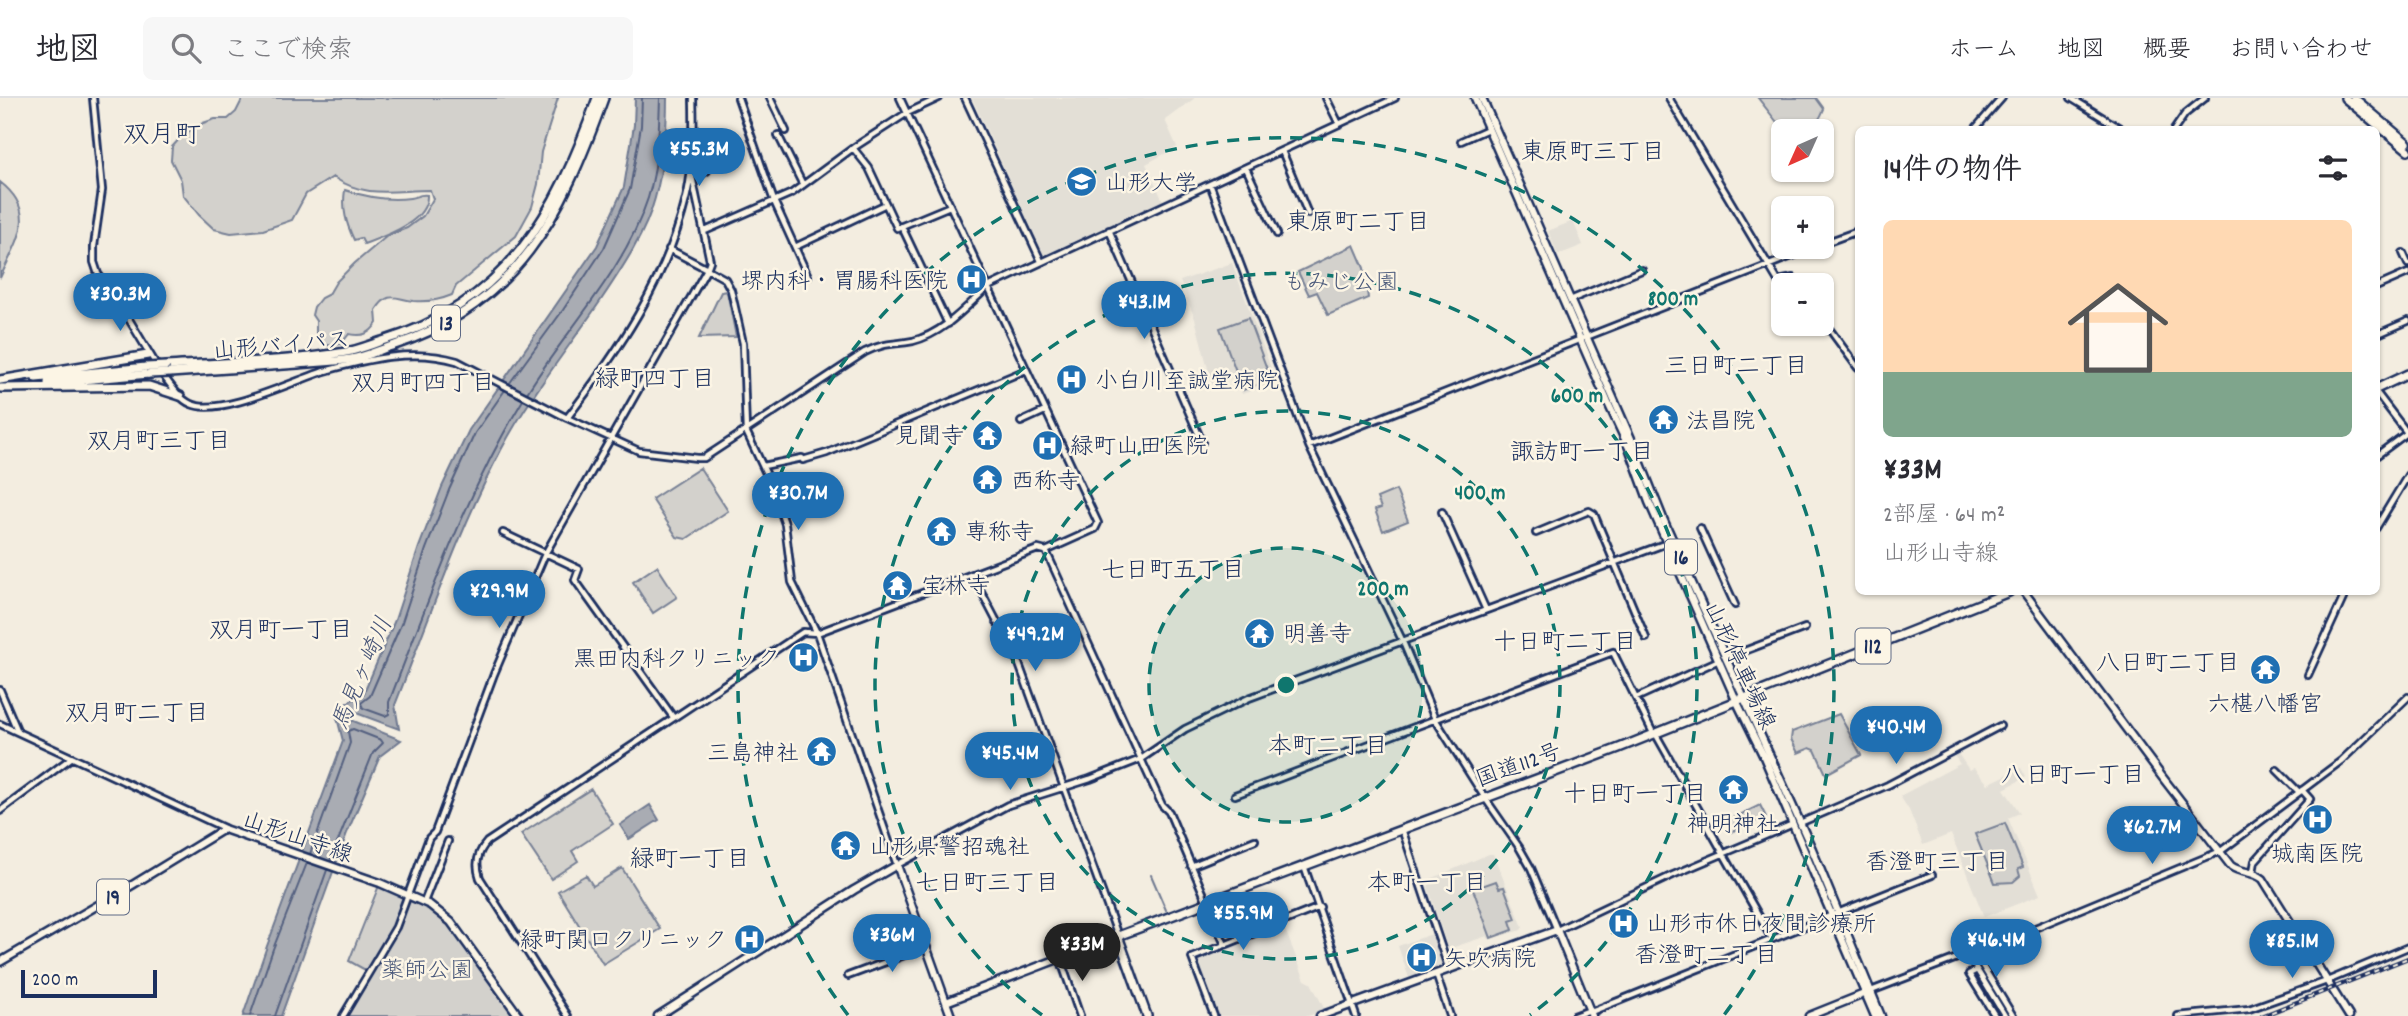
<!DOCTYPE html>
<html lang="ja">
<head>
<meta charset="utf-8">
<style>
  body { margin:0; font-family:Dekko,"Klee One",sans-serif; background:#f7f7f7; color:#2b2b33; height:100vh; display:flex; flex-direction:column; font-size:26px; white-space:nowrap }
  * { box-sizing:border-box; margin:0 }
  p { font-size:23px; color:#7c7c81 }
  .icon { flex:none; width:38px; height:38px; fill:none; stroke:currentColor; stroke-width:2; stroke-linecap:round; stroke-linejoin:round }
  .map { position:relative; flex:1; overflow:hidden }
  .details { position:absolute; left:1855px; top:28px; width:525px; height:469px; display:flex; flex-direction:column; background:#fff; border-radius:10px; box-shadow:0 2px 5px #0004 }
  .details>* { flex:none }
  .needle { width:46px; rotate:225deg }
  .controls { position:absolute; left:1771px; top:21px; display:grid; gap:14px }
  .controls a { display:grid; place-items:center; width:63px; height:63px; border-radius:10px; background:#fff; box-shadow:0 2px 5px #0004; font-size:35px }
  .scale { position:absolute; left:21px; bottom:18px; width:136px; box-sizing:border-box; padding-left:7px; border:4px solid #1b2f5e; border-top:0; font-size:19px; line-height:24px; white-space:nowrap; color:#1b2f5e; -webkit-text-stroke:5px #fcf5e5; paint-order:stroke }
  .price { position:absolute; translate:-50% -60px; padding:0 16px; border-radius:24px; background:#1f6fb2; color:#fff; font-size:23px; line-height:46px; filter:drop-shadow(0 2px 4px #0008) }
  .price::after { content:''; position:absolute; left:50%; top:42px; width:21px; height:16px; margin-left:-10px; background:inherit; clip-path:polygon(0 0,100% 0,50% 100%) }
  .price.on { background:#222; color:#fff }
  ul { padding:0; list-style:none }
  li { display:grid; align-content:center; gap:14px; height:371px; padding:0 28px }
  li span { display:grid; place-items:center; height:217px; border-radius:10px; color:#555 }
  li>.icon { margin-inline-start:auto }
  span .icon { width:126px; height:126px; fill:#fffc; stroke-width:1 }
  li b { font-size:30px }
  h2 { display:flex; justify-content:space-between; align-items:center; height:84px; padding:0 28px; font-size:30px }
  header { display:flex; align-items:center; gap:42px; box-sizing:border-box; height:98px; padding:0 35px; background:#fff; border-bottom:2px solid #e1e1e2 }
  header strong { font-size:33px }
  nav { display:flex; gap:38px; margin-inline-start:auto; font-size:24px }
  .search { width:490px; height:63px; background:#f7f7f7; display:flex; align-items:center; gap:18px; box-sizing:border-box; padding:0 24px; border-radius:10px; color:#7c7c81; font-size:26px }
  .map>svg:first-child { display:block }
  .built { fill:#e3dfd6 }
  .green { fill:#d3d1cc; stroke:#778095; stroke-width:2 }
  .water { fill:#a9acb3; stroke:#707a91; stroke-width:2 }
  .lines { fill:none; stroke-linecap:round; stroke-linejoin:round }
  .shore { stroke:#546180; stroke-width:2 }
  .stream { stroke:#707a91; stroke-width:2 }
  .minor-casing { stroke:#1b2f5e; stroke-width:10 }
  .major-casing { stroke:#1b2f5e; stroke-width:11 }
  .highway-casing { stroke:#1b2f5e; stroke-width:12 }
  .minor { stroke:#fcf5e5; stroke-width:4.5 }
  .major { stroke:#fcf5e5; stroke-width:6 }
  .highway { stroke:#fcf5e5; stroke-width:7 }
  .rail-casing { stroke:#1b2f5e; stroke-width:4.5 }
  .rail { stroke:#fcf5e5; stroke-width:2; stroke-dasharray:5; stroke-linecap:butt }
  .highway-bridge-casing { stroke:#1b2f5e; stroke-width:12; stroke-linecap:butt }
  .highway-bridge { stroke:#fcf5e5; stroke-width:7 }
  .ring { fill:none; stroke:#0f766e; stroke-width:3.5; stroke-dasharray:12 9 }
  .labels { text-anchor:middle; stroke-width:5; stroke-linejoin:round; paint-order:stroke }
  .shield { fill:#fcf5e5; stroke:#5e6a86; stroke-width:2 }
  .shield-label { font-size:21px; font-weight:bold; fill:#1b2f5e }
  .poi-label { font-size:23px; fill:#1b2f5e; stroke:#fcf5e5; text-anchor:start }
  .park-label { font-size:23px; fill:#49587a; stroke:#fcf5e5 }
  .street-label { font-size:23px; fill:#1b2f5e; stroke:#fcf5e5 }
  .neighbourhood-label { font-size:24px; fill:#1b2f5e; stroke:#fcf5e5 }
  .water-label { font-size:24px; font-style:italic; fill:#465478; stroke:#fcf5e5 }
  .quarter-label { font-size:26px; fill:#1b2f5e; stroke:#fcf5e5 }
  .centre { fill:#0f766e; stroke:#fcf5e5; stroke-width:3.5 }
  .ring-label { font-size:21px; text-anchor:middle; font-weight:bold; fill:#0f766e; stroke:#fcf5e5; stroke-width:5; stroke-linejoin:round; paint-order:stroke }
</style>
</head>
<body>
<header>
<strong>地図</strong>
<div class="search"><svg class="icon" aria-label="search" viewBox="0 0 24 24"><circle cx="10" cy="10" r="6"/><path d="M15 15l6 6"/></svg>ここで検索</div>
<nav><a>ホーム</a><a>地図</a><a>概要</a><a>お問い合わせ</a></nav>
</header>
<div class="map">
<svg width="2408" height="918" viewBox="0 0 2408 918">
  <rect width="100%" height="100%" fill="#f3ede0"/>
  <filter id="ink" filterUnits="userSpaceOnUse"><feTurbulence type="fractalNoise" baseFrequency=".0143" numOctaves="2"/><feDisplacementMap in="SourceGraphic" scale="14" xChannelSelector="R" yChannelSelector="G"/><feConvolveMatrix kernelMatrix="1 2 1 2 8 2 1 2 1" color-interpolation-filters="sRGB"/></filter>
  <g filter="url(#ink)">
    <path class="built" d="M972,0H1195L1165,22L1177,49L1146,66L1163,103L1044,157Z
      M1573,123L1583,147L1558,157L1548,133Z
      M1232,165L1276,284L1242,296L1235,278L1212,286L1195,221L1180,183Z
      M1957,654L1969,672L1974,670L1988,686L2021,670L2026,679L2004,691L2020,715L2008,720L2040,797L1984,819L1951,736L1923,747L1909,712L1900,698L1960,666L1953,656Z
      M1489,756H1493L1523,829L1521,832L1489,841L1487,838L1448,851L1428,789L1433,780Z
      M1284,829L1305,882L1311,885L1325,912L1308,918H1218L1197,862Z
      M1432,836L1444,871L1410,883L1398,848Z"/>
    <path class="green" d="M243,0H558L541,54L538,86L532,109L516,138L456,188L452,197C440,202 427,204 414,203C395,201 389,192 376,212L377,225C370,236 362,239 349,236L341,246C329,249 324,248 316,239V223L312,217L314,209L321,200L329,196L336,184L355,165L387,138L407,130L423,118L433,101L430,92C394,92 366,101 333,79L306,96L292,122L263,132L231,135L214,131L199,117L183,97L181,82L171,62L172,49L181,39L203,25L215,21H228L236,14Z
      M1758,0H1816L1824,11C1815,34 1806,33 1783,33V43L1777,33L1780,28Z
      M0,84C40,115 16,144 0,180Z
      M345,92C366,99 388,103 410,100C417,99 419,96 427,97C428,124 385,138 364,146L361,140L354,142C346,125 342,111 345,92Z
      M1354,147L1364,170L1368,200L1328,217L1317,194L1309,197L1298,174Z
      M727,193L736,239L699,240L721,194Z
      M1248,220L1271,282L1243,292L1220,230Z
      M700,370L728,413L686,441L677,439L652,401Z
      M1396,392L1408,423L1383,433L1375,412L1381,410L1377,400Z
      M657,468L677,499L653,515L633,484Z
      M1839,616L1861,657L1826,676L1815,652L1810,650L1798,655L1791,641L1792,634Z
      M591,691L613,726L572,753L578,763L551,781L521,736Z
      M1760,707L1766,719L1731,734L1727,723Z
      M2005,725L2023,769L2018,771L2020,778L2013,784L1995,785L1975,736Z
      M622,770L660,831L603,866L558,793L586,777L593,788Z
      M1496,783L1499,790L1504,789L1516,821L1510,823L1513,832L1491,840L1473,791Z
      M380,785L440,814L517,915L514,918H346L372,872L369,874L349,863Z"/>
    <path class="water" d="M635,0H667C667,34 664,67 655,100C646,135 621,172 601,202C567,252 529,299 501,352C458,434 429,521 395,607L399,631L340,609L364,595L395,522L419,449L442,389L469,332L597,148L624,89L634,27Z
      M336,616L401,642L380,658L347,735L281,918H243L267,848L343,643Z
      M650,707L659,722L629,741L620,727Z"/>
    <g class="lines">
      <path class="shore" d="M509,286L563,212L604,150L630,91L641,28L642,0
        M505,292L475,335L449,392L426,451L402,524L370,598L361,605L363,610L385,618L389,616V604C430,499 464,399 523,302
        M527,295C567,230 624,174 648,100C658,68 659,33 660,0
        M310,756L350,645L348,633L353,631L381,642L383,645L373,655L330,763
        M250,918L273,851L307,765
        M275,918L327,772"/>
      <path class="stream" d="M1151,777L1166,812"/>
      <defs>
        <path id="minor" d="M93,0L102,92L94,148V164L98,176L115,198L157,268
          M738,0L774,103L808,178
          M770,0L786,33
          M900,0L1098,425L1095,431L1046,453L1162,707L1169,714L1225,847
          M965,0L1041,163
          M1326,0L1339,26
          M1669,0L1778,183L1793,180L1798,187
          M2071,0L2123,32
          M1974,32L2002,0
          M2174,32L2185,16L2205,0
          M778,37L803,87
          M1461,43L1488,31
          M853,50L869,70L897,130L950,108
          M1282,53L1308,116
          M1246,70L1277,136
          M691,74L710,163L707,171L725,181L731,192L743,245L746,333L772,388L785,426L792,484L817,535L897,767L1008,707L1090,681L1141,661L1185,631L1249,600L1667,445
          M692,74L698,78L707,73
          M1210,86L1309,348L1403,544L1435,621L1485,700L1519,749L1531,770L1557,832L1673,777L1793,726
          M902,129L948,226
          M1109,132L1202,344
          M705,133L792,95L853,50L907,15L939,0
          M1822,146L1858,133
          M795,149L886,106
          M2403,155L2408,166
          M2376,189L2408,175
          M1570,202L1642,172
          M1822,221L1858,270
          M2376,237L2408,223
          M162,276C170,286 179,301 191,306C220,319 296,282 325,273C368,261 414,250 457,263L567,320L639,353L697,360H704L865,254C885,244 893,247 913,243C944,235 965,210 988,189L1395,0
          M2376,294L2408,336
          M567,320C618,254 666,183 686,101C694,69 694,33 693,0
          M1021,324L1045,313
          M1309,348L1815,149
          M2376,358L2407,335
          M803,362L827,355L1026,272
          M763,368L802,360
          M1442,414L1486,512
          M1700,430L1735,507
          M2376,430L2408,377
          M503,435L579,471L575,482L673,619
          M1536,435L1589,413L1594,416L1646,540
          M972,476L1019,566L1118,838
          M1726,560L1805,530
          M2308,577L2346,494
          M0,592L18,634
          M1636,600L1719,562
          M0,626L224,730
          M1655,635L1772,841
          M2277,672L2299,694
          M1235,697L1613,554L1653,635
          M0,713L71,660
          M1800,725L1888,687L2000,628
          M1402,731L1449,872
          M1191,768L1255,742
          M1304,768L1356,918
          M2253,774L2255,763L2310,701L2302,692
          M424,804L448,743
          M1974,854L2013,918
          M1968,857L2005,918
          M1060,860L1080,918
          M1977,872L1969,876L1995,918
          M1436,876L1450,918
          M848,878L926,849
          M1871,893L2030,832L2221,753L2341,663L2408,599
          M1591,914L1932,777
          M343,918L396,829L429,740L435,734L494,576L545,456L707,171L669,151
          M568,918L480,780C475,766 477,755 487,744L803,534L817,535L1038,451L1046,453
          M1214,918L1192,860L1320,809
          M1574,918L1590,912
          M2178,918L2249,911L2327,883L2408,849"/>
        <path id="major" d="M1475,0L1608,305L1630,352L1649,404L1736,602L1764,659L1875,918
          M1482,0L1632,343L1664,423L1812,751L1881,918
          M2024,494L2163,680L2231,768C2242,776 2252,772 2263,781L2349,918
          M0,864L129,789L224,731L380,785L430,807L451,824L519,918
          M946,904L1118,838
          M658,918L854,792L897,767L951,918
          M1320,918L1557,832L1592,918
          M1809,918L1869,894"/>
        <path id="highway" d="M2345,0L2408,52
          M2354,0L2407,45
          M166,268C226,264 287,264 346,254C358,252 370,247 382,243C507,206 556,116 597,0
          M170,275C213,272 256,269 298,266C316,264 334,264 351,261C365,259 379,252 392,248C518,207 562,117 604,0
          M36,280L146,269
          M0,282L148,257
          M48,285L149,276
          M1,290L149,288L180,298
          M2376,291L2408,276
          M1147,918L1118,838L1619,650L2009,494"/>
      </defs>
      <use href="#minor" class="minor-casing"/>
      <use href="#major" class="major-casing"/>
      <use href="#highway" class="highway-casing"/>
      <use href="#minor" class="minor"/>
      <use href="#major" class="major"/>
      <use href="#highway" class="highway"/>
      <defs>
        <path id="rail" d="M2262,918L2408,860"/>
      </defs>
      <use href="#rail" class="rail-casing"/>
      <use href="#rail" class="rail"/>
      <defs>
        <path id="highway-bridge" d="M146,269L166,268
          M149,276L170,275"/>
      </defs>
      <use href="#highway-bridge" class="highway-bridge-casing"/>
      <use href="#highway-bridge" class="highway-bridge"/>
    </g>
  </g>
  <circle cx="1286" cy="587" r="137" fill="#0f766e" fill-opacity=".12"/>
  <g class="ring">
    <circle cx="1286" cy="587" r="137"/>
    <circle cx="1286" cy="587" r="274"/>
    <path d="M1042 917A411 411 0 1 1 1530 917"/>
    <path d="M848 917A548 548 0 1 1 1724 917"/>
  </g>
  <defs>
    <symbol id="university-disc" viewBox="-11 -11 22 22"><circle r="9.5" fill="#1f6fb2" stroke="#fcf5e5"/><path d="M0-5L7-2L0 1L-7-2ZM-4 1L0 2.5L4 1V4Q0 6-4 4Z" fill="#fff"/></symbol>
    <symbol id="hospital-disc" viewBox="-11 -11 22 22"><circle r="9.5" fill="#1f6fb2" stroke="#fcf5e5"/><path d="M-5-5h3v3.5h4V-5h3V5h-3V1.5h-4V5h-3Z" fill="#fff"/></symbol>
    <symbol id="temple-disc" viewBox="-11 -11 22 22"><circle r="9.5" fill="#1f6fb2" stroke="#fcf5e5"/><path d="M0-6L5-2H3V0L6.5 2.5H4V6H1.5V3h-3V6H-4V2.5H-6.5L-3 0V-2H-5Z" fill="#fff"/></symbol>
  </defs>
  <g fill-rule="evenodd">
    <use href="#university-disc" x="1064" y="66" width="35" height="35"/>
    <use href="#hospital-disc" x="954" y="164" width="35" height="35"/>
    <use href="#hospital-disc" x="1054" y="264" width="35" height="35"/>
    <use href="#temple-disc" x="1646" y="304" width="35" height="35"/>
    <use href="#temple-disc" x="970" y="320" width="35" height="35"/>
    <use href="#hospital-disc" x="1030" y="330" width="35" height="35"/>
    <use href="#temple-disc" x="970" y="364" width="35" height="35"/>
    <use href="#temple-disc" x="924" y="416" width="35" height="35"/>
    <use href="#temple-disc" x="880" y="470" width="35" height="35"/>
    <use href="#temple-disc" x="1242" y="518" width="35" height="35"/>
    <use href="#hospital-disc" x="786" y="542" width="35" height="35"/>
    <use href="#temple-disc" x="2248" y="554" width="35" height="35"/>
    <use href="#temple-disc" x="804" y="636" width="35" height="35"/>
    <use href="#temple-disc" x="1716" y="674" width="35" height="35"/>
    <use href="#hospital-disc" x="2300" y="704" width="35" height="35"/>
    <use href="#temple-disc" x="828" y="730" width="35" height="35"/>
    <use href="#hospital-disc" x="1606" y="808" width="35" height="35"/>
    <use href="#hospital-disc" x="732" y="824" width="35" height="35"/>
    <use href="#hospital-disc" x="1404" y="842" width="35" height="35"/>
  </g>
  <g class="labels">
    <g class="shield">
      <rect x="432" y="207.5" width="28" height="35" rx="5"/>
      <rect x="1665" y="441.5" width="32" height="35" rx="5"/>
      <rect x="1855.5" y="530.5" width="35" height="35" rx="5"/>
      <rect x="97" y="781.5" width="32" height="35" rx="5"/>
    </g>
    <g class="shield-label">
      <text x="446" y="232">13</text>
      <text x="1681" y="466">16</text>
      <text x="1873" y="555">112</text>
      <text x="113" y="806">19</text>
    </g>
    <g class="poi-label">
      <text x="1105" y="92">山形大学</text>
      <text x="948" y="190" text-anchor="end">堺内科・胃腸科医院</text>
      <text x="1095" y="290">小白川至誠堂病院</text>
      <text x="1686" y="330">法昌院</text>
      <text x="964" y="345" text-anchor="end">見聞寺</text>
      <text x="1070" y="355">緑町山田医院</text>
      <text x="1011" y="390">西称寺</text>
      <text x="965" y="441">専称寺</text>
      <text x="921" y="495">宝林寺</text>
      <text x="1283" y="543">明善寺</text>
      <text x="780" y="568" text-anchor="end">黒田内科クリニック</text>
      <text x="2265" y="613" text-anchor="middle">六椹八幡宮</text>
      <text x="799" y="662" text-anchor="end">三島神社</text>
      <text x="1733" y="733" text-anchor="middle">神明神社</text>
      <text x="869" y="756">山形県警招魂社</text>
      <text x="2317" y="763" text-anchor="middle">城南医院</text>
      <text x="1646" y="833">山形市休日夜間診療所</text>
      <text x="727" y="849" text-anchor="end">緑町関口クリニック</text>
      <text x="1444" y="868">矢吹病院</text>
    </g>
    <g class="park-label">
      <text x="1341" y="191">もみじ公園</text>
      <text x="427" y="879">薬師公園</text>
    </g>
    <g class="street-label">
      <text transform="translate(281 246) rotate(-5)" y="8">山形バイパス</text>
      <text transform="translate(1741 567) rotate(65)" y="8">山形停車場線</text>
      <text transform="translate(1518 666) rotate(-20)" y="8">国道112号</text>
      <text transform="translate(298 738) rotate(19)" y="8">山形山寺線</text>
    </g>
    <g class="neighbourhood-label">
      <text x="1593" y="61">東原町三丁目</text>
      <text x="1358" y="131">東原町二丁目</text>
      <text x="1736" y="275">三日町二丁目</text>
      <text x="655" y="288">緑町四丁目</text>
      <text x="423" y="292">双月町四丁目</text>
      <text x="159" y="350">双月町三丁目</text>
      <text x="1582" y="361">諏訪町一丁目</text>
      <text x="1173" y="479">七日町五丁目</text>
      <text x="281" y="539">双月町一丁目</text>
      <text x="1565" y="551">十日町二丁目</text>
      <text x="2168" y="572">八日町二丁目</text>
      <text x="137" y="622">双月町二丁目</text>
      <text x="1328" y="655">本町二丁目</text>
      <text x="2073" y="684">八日町一丁目</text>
      <text x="1635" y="703">十日町一丁目</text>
      <text x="690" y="768">緑町一丁目</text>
      <text x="1937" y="771">香澄町三丁目</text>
      <text x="987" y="792">七日町三丁目</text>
      <text x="1427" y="792">本町一丁目</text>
      <text x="1706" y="864">香澄町二丁目</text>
    </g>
    <g class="water-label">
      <text transform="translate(361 575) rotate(-67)" y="8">馬見ヶ崎川</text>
    </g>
    <g class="quarter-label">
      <text x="162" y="44">双月町</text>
    </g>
  </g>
  <circle cx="1286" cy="587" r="10" class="centre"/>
  <g class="ring-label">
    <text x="1673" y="207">800 m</text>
    <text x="1577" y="304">600 m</text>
    <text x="1480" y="401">400 m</text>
    <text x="1383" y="497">200 m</text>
  </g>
</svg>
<div class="controls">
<a><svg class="needle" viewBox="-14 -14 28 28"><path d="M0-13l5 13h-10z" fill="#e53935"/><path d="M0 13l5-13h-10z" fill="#7c7c81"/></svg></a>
<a>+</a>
<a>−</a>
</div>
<div class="scale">200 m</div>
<b class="price" style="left:699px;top:90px">¥55.3M</b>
<b class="price" style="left:120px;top:235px">¥30.3M</b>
<b class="price" style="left:1144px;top:243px">¥43.1M</b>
<b class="price" style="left:798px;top:434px">¥30.7M</b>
<b class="price" style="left:499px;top:532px">¥29.9M</b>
<b class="price" style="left:1035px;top:575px">¥49.2M</b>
<b class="price" style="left:1896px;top:668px">¥40.4M</b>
<b class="price" style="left:1010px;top:694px">¥45.4M</b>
<b class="price" style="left:2152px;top:768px">¥62.7M</b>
<b class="price" style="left:1243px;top:854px">¥55.9M</b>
<b class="price" style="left:892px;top:876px">¥36M</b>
<b class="price" style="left:1996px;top:881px">¥46.4M</b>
<b class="price" style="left:2292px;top:882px">¥85.1M</b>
<b class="price on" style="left:1082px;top:885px">¥33M</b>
<section class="details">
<h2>14件の物件<svg class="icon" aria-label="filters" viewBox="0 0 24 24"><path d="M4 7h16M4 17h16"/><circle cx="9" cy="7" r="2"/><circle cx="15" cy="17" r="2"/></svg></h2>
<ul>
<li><span style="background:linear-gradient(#ffd9b3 70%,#7fa58c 0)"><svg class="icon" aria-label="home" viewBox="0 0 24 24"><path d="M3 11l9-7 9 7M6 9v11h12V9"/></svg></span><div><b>¥33M</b><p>2部屋 · 64 m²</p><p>山形山寺線</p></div></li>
</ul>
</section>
</div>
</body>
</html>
